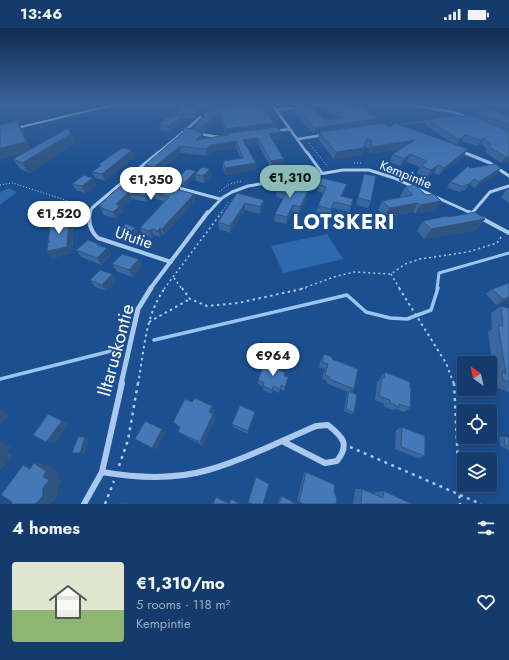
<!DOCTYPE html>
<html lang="en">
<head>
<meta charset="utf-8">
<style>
  body { margin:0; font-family:Jost,sans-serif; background:#1d4271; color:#f1f3f6; height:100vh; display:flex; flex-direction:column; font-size:15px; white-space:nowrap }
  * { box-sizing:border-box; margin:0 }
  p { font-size:13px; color:#9dadc1 }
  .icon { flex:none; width:22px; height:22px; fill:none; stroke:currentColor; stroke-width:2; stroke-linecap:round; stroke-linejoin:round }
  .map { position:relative; height:476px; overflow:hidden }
  .panel { display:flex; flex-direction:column; background:#143b6b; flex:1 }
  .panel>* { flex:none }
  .needle { width:26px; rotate:326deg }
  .tools { position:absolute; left:457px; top:328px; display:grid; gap:8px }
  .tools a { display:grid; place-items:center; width:40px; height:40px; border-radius:4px; background:#143b6b; box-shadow:0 4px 16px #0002,0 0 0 1px #33557e; font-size:20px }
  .price { position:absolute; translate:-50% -34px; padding:0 9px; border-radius:14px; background:#fff; color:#222; font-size:13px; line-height:26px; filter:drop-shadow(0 1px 2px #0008) }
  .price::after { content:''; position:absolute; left:50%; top:24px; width:12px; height:9px; margin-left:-6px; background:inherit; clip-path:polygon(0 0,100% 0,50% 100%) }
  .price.selected { background:#8bbbb9; color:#111 }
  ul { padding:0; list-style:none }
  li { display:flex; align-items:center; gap:12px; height:100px; padding:0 12px }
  li span { display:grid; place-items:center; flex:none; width:112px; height:80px; border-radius:4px; color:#555 }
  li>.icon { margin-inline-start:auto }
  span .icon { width:48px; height:48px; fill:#fffc; stroke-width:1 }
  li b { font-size:17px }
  h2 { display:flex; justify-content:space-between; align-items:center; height:48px; padding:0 12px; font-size:17px }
  .status { display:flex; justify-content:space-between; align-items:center; height:28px; padding:0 20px; background:#143b6b; direction:ltr }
  .status svg { height:11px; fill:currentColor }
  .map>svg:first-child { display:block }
  .green { fill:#2e69ad }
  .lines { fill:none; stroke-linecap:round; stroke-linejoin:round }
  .stream-far1 { stroke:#9cc4f0; stroke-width:3 }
  .stream { stroke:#9cc4f0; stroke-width:3.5 }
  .path-far3 { stroke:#a9c9ee; stroke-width:1; stroke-dasharray:1 2; stroke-linecap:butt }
  .path-far2 { stroke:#a9c9ee; stroke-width:1.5; stroke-dasharray:2 3; stroke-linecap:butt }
  .path-far1 { stroke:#a9c9ee; stroke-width:2; stroke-dasharray:2.5 3.5; stroke-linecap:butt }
  .path { stroke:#a9c9ee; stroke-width:2.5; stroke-dasharray:3 4.5; stroke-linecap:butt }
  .minor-far4 { stroke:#a9c9ee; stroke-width:2.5 }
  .minor-far3 { stroke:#a9c9ee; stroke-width:3 }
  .minor-far2 { stroke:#a9c9ee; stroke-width:4 }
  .minor-far1 { stroke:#a9c9ee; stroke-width:5 }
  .minor { stroke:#a9c9ee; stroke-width:6 }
  .secondary { fill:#d6e6fa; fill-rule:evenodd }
  .wall { fill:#3a679d; fill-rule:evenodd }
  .shaded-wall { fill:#305480 }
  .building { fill:#4478b7; stroke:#305480 }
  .labels { text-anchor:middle; stroke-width:3.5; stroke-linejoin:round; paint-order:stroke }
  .far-street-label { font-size:13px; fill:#fff; stroke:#1b4f8f }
  .street-label { font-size:16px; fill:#fff; stroke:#1b4f8f }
  .near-street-label { font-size:19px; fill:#fff; stroke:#1b4f8f }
  .district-label { font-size:20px; font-weight:bold; letter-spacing:1px; fill:#fff; stroke:#1b4f8f }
</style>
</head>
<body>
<div class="status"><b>13:46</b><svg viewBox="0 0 49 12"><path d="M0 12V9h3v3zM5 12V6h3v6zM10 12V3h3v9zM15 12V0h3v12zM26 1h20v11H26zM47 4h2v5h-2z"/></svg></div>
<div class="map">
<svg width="509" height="476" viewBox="0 0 509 476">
  <rect width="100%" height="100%" fill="#1b4f8f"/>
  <path class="green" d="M9,160L17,164L0,177V164Z
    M327,206L343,231L283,245L271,218Z"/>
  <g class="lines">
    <path class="stream-far1" d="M437,261L439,245L509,225"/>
    <path class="stream" d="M154,312L347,267L366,284L390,290L407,291L431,282L438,260
      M0,351L119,321"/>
    <path class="path-far3" d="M125,78L135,76
      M398,97L428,93
      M309,115L328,139
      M354,135H362
      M0,157L13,155L86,179
      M219,164L229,156L242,153
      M221,185L229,174"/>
    <path class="path-far2" d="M391,246L400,261
      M174,250L182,261
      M164,261L222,184
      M301,261L334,249L354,244L391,246L405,236L420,231L468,224L497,215L501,209"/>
    <path class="path-far1" d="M182,260L190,271L207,278L238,275L306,260
      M399,260L446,335L454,356
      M149,294L190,271
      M138,356C144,324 145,287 165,260"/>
    <path class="path" d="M454,355L460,476
      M350,419L481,476
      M119,438L128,412L138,355
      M105,476L114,453"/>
    <path class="minor-far4" d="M272,76L307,125
      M402,76L454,84L470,91
      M307,78L325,76
      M277,82L300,79
      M185,103L199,90L206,87
      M275,103L290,101
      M200,106L219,109
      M298,111L323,107
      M461,123L465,125
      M158,125L183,104"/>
    <path class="minor-far3" d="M307,124L322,145
      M463,124L490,135L509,148
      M131,147L159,124
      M90,185L92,180L131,147L220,171
      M208,185L222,170L232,164L248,158L343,142H369L394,150L471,185
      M472,185L490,164L509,158"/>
    <path class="minor-far2" d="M90,184C88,194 90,203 98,210L171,234
      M469,184L475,187
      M481,190L509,205
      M150,261L208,184"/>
    <path class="minor-far1" d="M121,356L138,281L151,260"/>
    <path class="minor" d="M328,397C343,409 350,416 337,433L325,435L282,413L316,398Z
      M102,444C137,450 174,452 208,442C233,435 258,424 282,413
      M84,476L102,444L122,355"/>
    <path class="secondary" d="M113,76H121L0,105V103Z"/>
  </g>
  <path class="wall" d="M323,76H356L377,91L376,96L390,99L453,116L425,97L428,92L475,89L478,85L509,88V134L501,135L485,124L487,122L481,115L477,118L462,113L456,117L463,129L439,147L434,145L427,150L417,145L420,139L407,134L400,138L390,134L393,126L402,121L369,126L370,121L364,119L361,127L334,131L318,111L319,105L314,106L294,84L295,78L325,92L337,91L329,82L326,83L322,79Z
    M223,77L201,86L195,91L185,90V91L170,104L160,102L159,96L178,87L177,83Z
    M224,77L274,99L281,104L280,111L273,112L284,131V138L271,140L258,116L246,118L256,142L226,147L223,140V133L241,130L236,120L212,123L207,128L181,125L156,146L148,144L145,137L195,101L194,97L201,90V87ZM219,90L226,107H228L204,110L199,104V103L204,104Z
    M17,93L23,103L31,121L71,106L76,115L29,145L20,141L13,131L22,126Z
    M134,129L105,153L95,150L92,144L100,138L99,136Z
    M470,140L497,146L475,160L470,157L464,163L462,162L460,164L447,160L450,154Z
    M210,141L211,148L204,155L196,153L195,148L185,158L176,156L175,153L196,144Z
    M364,146L371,173L368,180L356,177Z
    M93,150L97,157L85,165L76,162L72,156Z
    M179,157L180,162L194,166L195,173L164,207H163L160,209L154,207L152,210L143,206L140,200L164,173L152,170L147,174L132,171L121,181L123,184L116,190L104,187L99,178L113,164L166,158Z
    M319,157L345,162L342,168L353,171L349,184L332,180L329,188L316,184L318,178L323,165L317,163Z
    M405,159L435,182L415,186L413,184L384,190L378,182L382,173L401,169H400Z
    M509,161V175L501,169L506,162Z
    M276,163H308L307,169L299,185L292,184L286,196L274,193L275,186L283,171L276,169Z
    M237,165L264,179L260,186L245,182L230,205L219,201L218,194Z
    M43,179L75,184L70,188L74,194L72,225L52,230L47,223L50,214L60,191L48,186Z
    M485,191L476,202L424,211L417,203L423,193Z
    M135,200L137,203L131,209L122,205L120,202Z
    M99,216L100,218L107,220L111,227L101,237L81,229L76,222Z
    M139,231L142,238L133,249L116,243L112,236Z
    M112,246L116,252L106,263L95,259L90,252Z
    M509,255V272L496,277L486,266L492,261Z
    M501,278L509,280V364L491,358L490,350L494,348L488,304L492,301L491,285Z
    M324,326L332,331L354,361L351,364L354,385L352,386L344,383L347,365L348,364L326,355L327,353L322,351L325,341L319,339L321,331Z
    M279,342L285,348L288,349L284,363L280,361L279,365L273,362L271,366L263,362V359L258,356V352Z
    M385,344L410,360V380L404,384L396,381L393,382L384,379V376L375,372L377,354L380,351V349Z
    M192,374L212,378L215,383L213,386L215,391L203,418L183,407L178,404L180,400L173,394Z
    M255,384V387L248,406L233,399L232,396Z
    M402,399L425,428L418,430L395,421L396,402Z
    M504,408L509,410V422L500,418L499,409Z
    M306,444L334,463L336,476H303L297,473L304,445Z
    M355,461H362L375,467V464L384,463L412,476H353Z
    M280,468H282L296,476H278Z"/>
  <path class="shaded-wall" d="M213,76H233L223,77L201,86L195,91L194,86L200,81Z
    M330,76L329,82L326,83L327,77Z
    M219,84V90L204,104L203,98Z
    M184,86L185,91L170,104L168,98Z
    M377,91L375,97L319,104V105L314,106L315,100Z
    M17,93L23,103L32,123L0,132V120Z
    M274,95V100L226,107V101Z
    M198,102L199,109L203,105L204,112L197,118V104Z
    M281,104L280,111L269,113V106Z
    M71,106L76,115L29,145L22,135Z
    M465,107L462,113L456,118L459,112Z
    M258,110V116L243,119V112Z
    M484,110L481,115L477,118L481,112Z
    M367,111L361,127L334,131L336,124Z
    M415,112L412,119L369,126L371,119Z
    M236,113V120L212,123L207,128L206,121L211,117Z
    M180,118L181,125L156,146L154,139Z
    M468,121L463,129L439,147L444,140Z
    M132,122L134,129L105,153L102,146Z
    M410,126L407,134L400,138L404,131Z
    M506,129H509V134L501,135Z
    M284,131V138L271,140V133Z
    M256,135V142L226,147L225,140Z
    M438,137L434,145L427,150L431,142Z
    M501,140L497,146L475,160L479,154Z
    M210,141L211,148L204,155L203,148Z
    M196,143L197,146H195V148L185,158L184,155Z
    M93,150L97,157L85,165L82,158Z
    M474,151L470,157L464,163L468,157Z
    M347,156L345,162L340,175L341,168Z
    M179,157L180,163L175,161Z
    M149,163L152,170L147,174L144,168Z
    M308,163L307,169L299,185L300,179Z
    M129,164L132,171L121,181L123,184L116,190L113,184L116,176Z
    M194,166L195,173L164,207L162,201Z
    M264,172V179L260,186V179Z
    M441,173L435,182L415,186L420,177Z
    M245,175V182L230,205V198Z
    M418,175L413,184L384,190L389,180Z
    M293,177L292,184L286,196L287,189Z
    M70,178L75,184L70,188L74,194L72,225L52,230L47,223L64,193L59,186Z
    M485,191L476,202L424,211L431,201Z
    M135,200L137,203L131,209L129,205Z
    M160,200L163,207L160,209L158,203Z
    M152,201L154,207L152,210L149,203Z
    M107,220L111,227L101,237L97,230Z
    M139,231L142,238L133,249L129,242Z
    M112,246L116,252L106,263L102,257Z
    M509,269V272L496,277L503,271Z
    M212,378L215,383L213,386L215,391L203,418L200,414L209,384Z
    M0,381L10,386L0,398Z
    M255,384V387L248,406V403Z
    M48,386L57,390L69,396L55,416L46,414Z
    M162,401L166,404L156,422L152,420Z
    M85,409L89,411L84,426L80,425Z
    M0,413L11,419L7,424L13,427L0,443Z
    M34,435L49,437L60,445L57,450L62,453L58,460V467L54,473L48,476H34L43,449Z
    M23,437L38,439L30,441Z
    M216,469H219L231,475L229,476Z
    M231,471H233L242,476H240Z
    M117,474H127L131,476H120Z"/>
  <path class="building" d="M186,76H213L200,81L194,86L177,83Z
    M234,76H261L274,95L226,101L219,84L203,98L194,97L204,88L201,87L203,86L224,77Z
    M310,76L325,92L343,90L330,76L327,77L326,76H356L363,81H365L377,91L315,100L295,78Z
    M489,81L509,88V97L478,85Z
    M184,86L168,98L159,96L167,90Z
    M460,87L464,89L470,87L509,103V129H506L489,119L491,117L484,110L481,112L465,107L459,112L428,92Z
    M17,93L26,114L0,120V97Z
    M383,95L390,99L395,95L468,121L444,140L438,137L431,142L421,138L427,133L410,126L404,131L393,126L415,112L371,119L372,113L367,111L363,120L336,124L319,104Z
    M277,99L281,104L269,106L284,131L271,133L258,110L243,112L256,135L225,140L223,133L243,130L236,113L211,117L206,121L180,118L154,139L145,137L188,100L198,102L197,104L203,105L196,112L229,107L228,105Z
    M68,100L71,106L22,135L13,131Z
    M122,120L132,122L102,146L92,144L101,137L99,136Z
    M495,136L501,140L479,154L474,151L468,157L466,156L464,159L450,154L468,138L470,140Z
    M202,139L210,141L203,148L195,146Z
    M187,141L196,143L184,155L175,153Z
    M364,146L376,148L371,173L358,170Z
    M84,147L93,150L82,158L72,156Z
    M322,150L347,156L341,168L353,171L351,178L334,174L331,181L318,178L326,159L319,157Z
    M130,152L149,157L151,154L166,158L169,154L179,157L175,161L194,166L162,201L160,200L158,203L152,201L149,203L140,200L169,169L149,163L144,168L129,164L116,176H118L117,177L120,178L113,184L101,180L102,179L99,178L113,164Z
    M280,156L308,163L300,179L293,177L287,189L275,186L286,165L276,163Z
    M415,157L426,167L434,166L441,173L420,177L418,175L389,180L382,173L413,167L405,159Z
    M237,165L264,172L260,179L245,175L230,198L218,194Z
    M53,172L70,178L59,186L43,179Z
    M475,184L485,191L431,201L423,193L447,188L449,189Z
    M69,188L67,219L47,223L48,214H50L48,212L51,195Z
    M126,196L135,200L129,205L120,202Z
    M88,212L99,216L97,217L107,220L97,230L76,222Z
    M122,226L139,231L129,242L112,236Z
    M100,242L112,246L102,257L90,252Z
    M509,255V269L503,271L492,261Z
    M501,278L509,280V354L503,352L502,344L506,346L498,297L503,298Z
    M324,326L332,329V331L358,341L354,361L329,351L330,349L325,347L328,336L322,334Z
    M264,336L269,338L274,336L278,338L279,342L285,345L284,348L288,349L285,359L281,357L280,361L273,358L272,362L263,358L264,355L258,352Z
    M385,344L410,354V360H411L410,380L399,376V379L390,375V372L379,368L382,349L384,350Z
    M349,363L357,367L354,385L346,381Z
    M195,370L212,378L209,384L213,386L200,414L178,404L180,399L173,394L185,371L192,374Z
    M240,377L255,384L248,403L232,396Z
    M48,386L62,393L46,414L33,407Z
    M145,393L162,401L152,420L135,411Z
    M402,399L425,408V428L401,419Z
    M504,408L509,410V418L505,417Z
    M78,409H85L80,425H72Z
    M34,435L46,443L43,449L49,452L43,460V467L39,473L34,476H11L12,474L1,467L23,437L30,441Z
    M306,444L335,457L334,463L337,471L336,476H305L299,474Z
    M256,449L269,456L263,476H252L248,474Z
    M362,461L383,470L384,463L412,476H361Z
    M282,468L296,476H279Z
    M216,469L229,476L231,471L240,476H213Z"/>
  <linearGradient id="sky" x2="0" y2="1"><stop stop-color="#0f2b4f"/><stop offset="0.53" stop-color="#39639b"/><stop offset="1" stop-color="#39639b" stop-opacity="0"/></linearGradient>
  <rect width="509" height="143" fill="url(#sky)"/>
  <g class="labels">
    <g class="far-street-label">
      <text transform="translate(406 146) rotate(22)" y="5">Kempintie</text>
    </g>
    <g class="street-label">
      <text transform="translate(134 209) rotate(19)" y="6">Ututie</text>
    </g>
    <g class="near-street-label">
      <text transform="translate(115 322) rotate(-75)" y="7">Iltaruskontie</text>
    </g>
    <g class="district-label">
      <text x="344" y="201">LOTSKERI</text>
    </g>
  </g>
</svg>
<div class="tools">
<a><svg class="needle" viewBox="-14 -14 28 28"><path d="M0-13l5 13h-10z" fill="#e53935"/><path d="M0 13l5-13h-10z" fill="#9dadc1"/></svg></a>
<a><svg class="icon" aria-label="locate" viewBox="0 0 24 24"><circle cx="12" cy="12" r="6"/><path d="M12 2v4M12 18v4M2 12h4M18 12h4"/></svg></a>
<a><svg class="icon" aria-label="layers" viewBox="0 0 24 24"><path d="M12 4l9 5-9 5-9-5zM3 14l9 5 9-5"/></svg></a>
</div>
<b class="price selected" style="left:290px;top:171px">€1,310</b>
<b class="price" style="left:151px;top:173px">€1,350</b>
<b class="price" style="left:59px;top:207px">€1,520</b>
<b class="price" style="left:273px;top:349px">€964</b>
</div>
<section class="panel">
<h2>4 homes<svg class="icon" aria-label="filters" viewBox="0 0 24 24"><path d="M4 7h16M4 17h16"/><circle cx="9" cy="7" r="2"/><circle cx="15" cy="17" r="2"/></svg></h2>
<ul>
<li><span style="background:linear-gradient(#dfe7d0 60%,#8fb573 0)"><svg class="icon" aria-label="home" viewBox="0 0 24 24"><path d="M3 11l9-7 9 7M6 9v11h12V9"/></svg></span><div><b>€1,310/mo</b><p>5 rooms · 118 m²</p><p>Kempintie</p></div><svg class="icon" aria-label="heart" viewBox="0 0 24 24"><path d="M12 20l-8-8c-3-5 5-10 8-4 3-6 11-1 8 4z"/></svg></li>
</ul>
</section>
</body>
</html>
